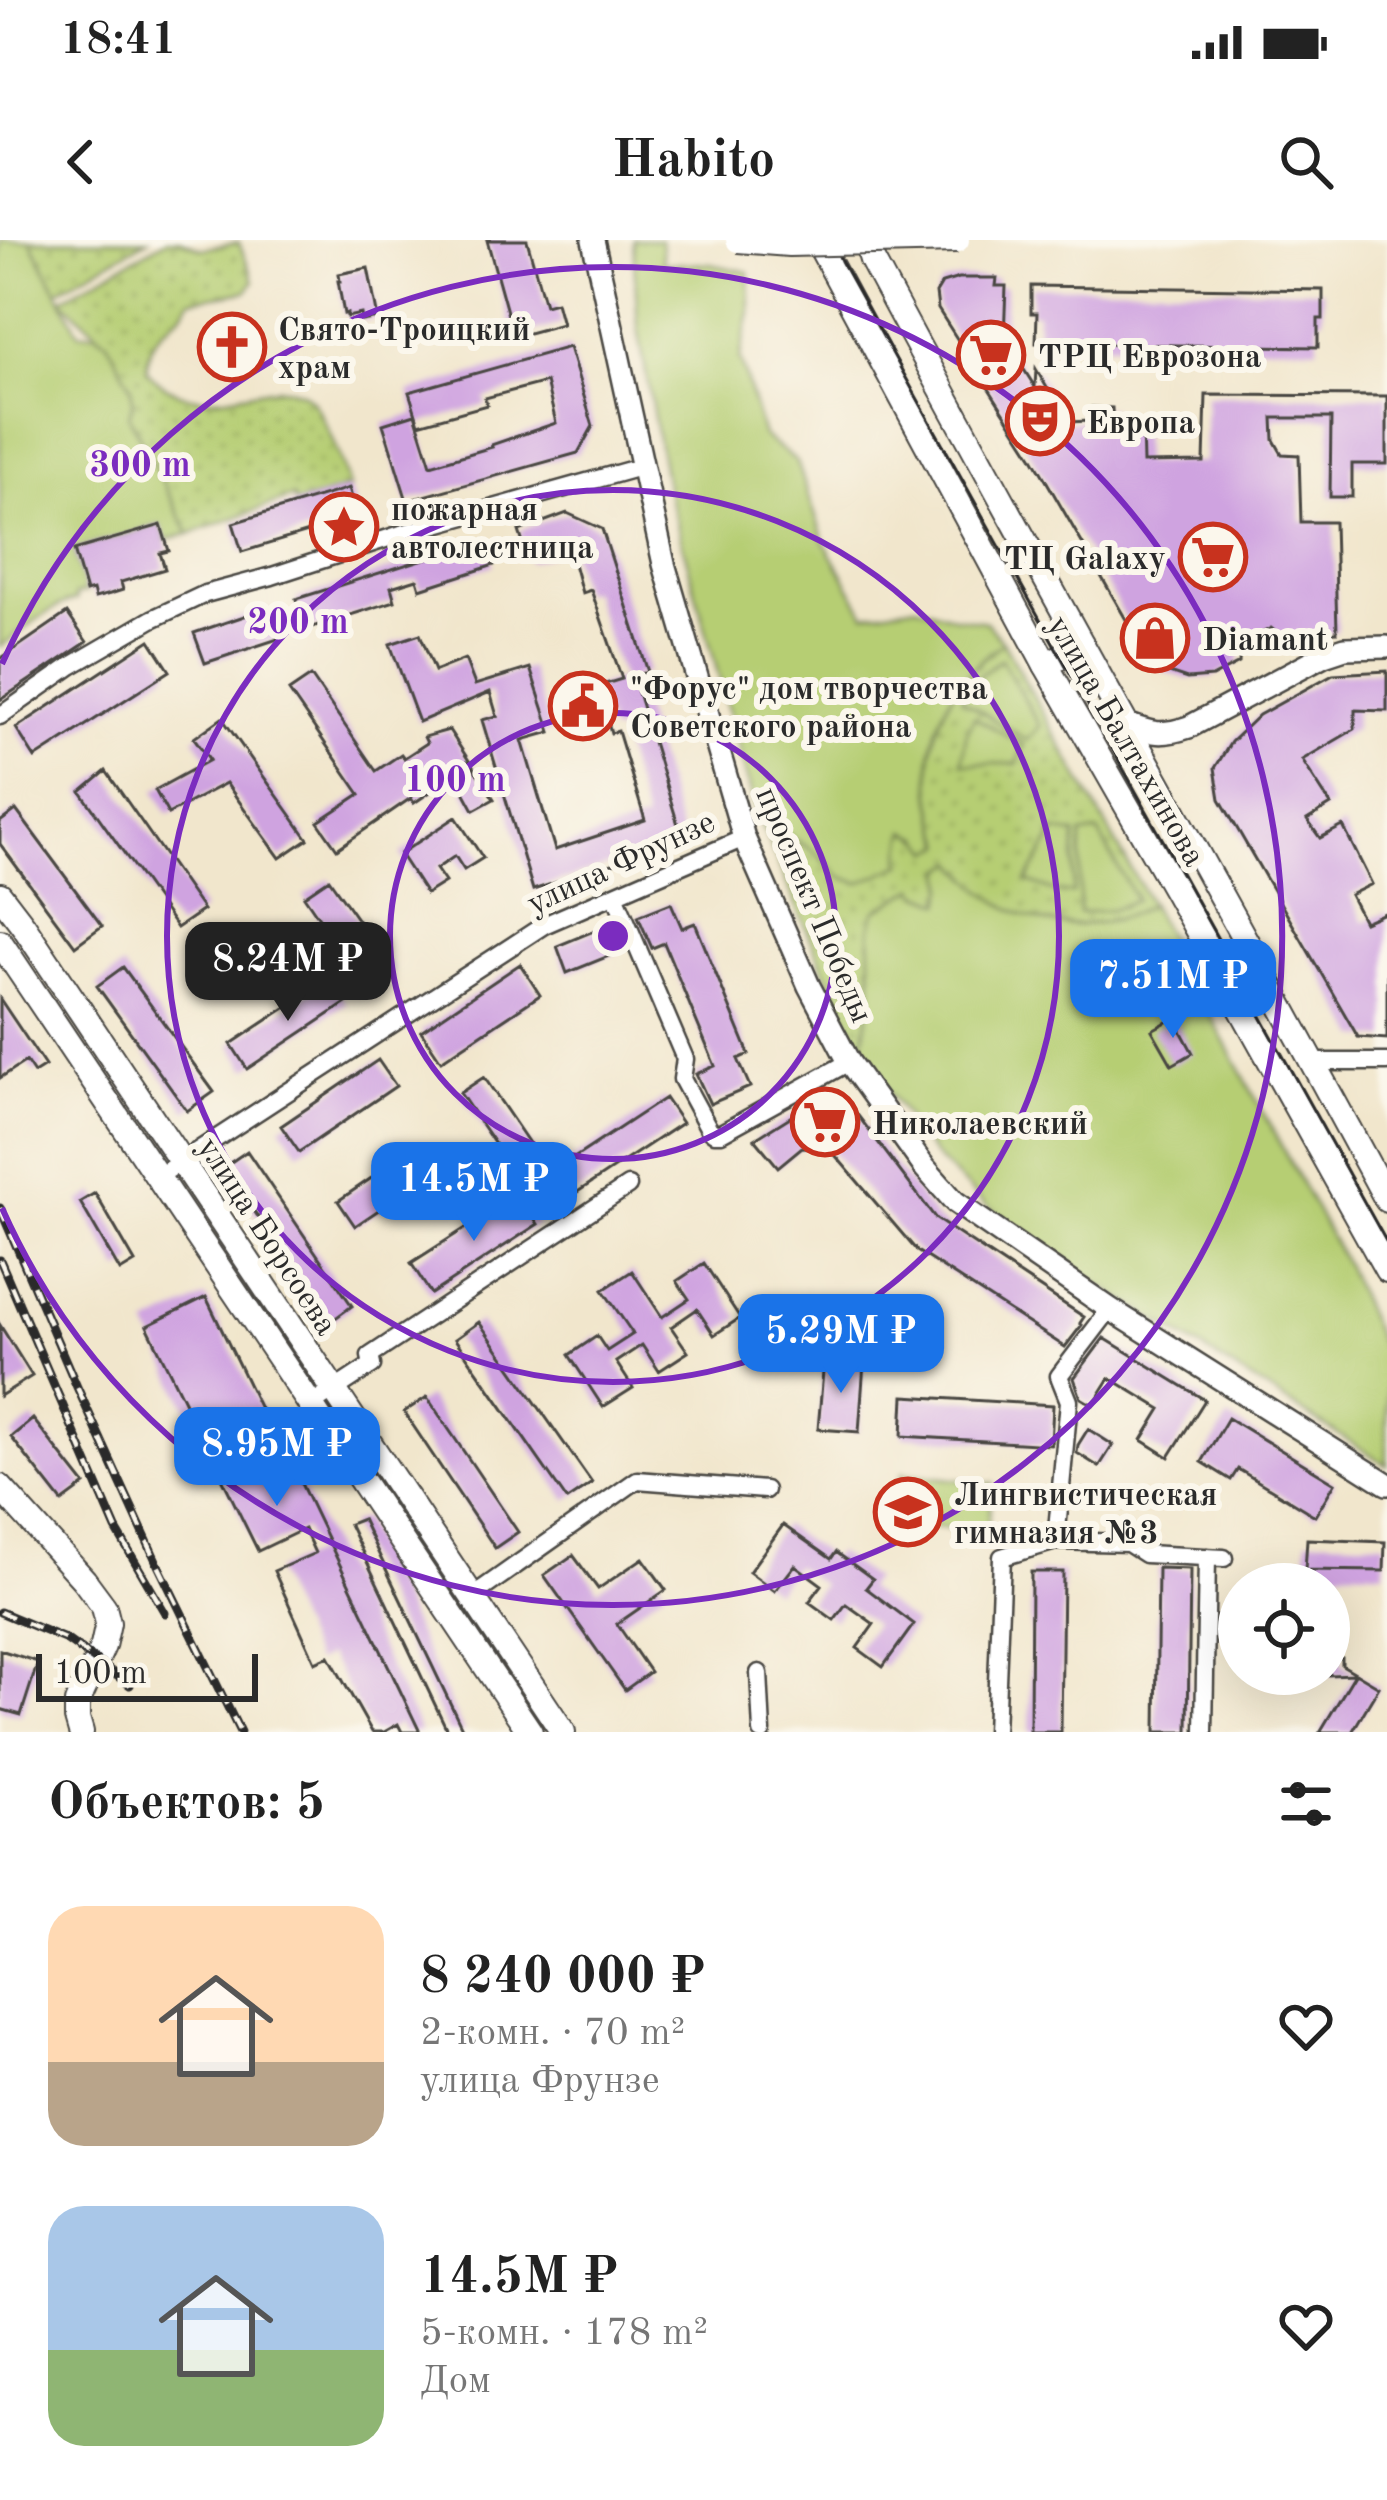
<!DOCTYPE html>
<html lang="ru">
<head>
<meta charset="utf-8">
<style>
  body { margin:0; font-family:"Old Standard TT",serif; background:#f2f2f2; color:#222; height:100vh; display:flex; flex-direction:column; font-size:45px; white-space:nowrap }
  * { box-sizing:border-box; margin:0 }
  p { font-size:39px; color:#767676 }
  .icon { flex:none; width:66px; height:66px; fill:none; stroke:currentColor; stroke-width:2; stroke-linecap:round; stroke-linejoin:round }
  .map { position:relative; height:1492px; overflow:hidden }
  .side { display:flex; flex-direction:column; background:#fff; flex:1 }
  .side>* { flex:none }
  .fabs { position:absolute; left:1218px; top:1323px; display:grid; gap:24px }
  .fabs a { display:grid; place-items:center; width:132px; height:132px; border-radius:50%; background:#fff; box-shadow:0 12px 48px #0002; font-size:60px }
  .scale { position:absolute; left:36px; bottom:30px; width:222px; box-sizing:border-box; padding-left:12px; border:6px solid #2b2b2b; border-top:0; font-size:33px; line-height:42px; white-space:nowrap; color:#2b2b2b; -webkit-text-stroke:9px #fbf7ec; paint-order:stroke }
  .price { position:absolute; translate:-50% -102px; padding:0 27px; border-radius:24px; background:#1a73e8; color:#fff; font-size:39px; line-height:78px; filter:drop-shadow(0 3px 6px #0008) }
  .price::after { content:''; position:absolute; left:50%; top:72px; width:36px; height:27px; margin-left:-18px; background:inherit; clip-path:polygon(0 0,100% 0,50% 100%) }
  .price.on { background:#222; color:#fff }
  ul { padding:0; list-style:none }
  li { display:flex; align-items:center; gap:36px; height:300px; padding:0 48px }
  li span { display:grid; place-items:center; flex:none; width:336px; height:240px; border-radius:36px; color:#555 }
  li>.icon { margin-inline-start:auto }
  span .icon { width:144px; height:144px; fill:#fffc; stroke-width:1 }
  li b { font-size:51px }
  h2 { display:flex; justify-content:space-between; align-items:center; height:144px; padding:0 48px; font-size:51px }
  .status { display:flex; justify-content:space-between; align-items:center; height:84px; padding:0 60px; background:#fff; direction:ltr }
  .status svg { height:33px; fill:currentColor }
  header { display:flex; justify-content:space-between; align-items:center; height:156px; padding:0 48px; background:#fff; font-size:54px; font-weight:800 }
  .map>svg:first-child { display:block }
  .grass { fill:url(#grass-dots); stroke:#707c4f; stroke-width:3 }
  .park { fill:#b6ce73; stroke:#707c4f; stroke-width:3 }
  .building { fill:#cfa3e0 }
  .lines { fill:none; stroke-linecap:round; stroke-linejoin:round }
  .minor-casing { stroke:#494743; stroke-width:21 }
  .tertiary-casing { stroke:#494743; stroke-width:26 }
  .secondary-casing { stroke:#494743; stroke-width:28 }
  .primary-casing { stroke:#494743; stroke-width:28 }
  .minor { stroke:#fff; stroke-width:16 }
  .tertiary { stroke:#fff; stroke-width:21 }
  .secondary { stroke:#fff; stroke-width:24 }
  .primary { stroke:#fff; stroke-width:24 }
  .tram { stroke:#2b2b2b; stroke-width:3 }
  .rail-casing { stroke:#2b2b2b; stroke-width:9 }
  .rail { stroke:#fbf7ec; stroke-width:4.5; stroke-dasharray:14; stroke-linecap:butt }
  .secondary-bridge-casing { stroke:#494743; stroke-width:28; stroke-linecap:butt }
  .secondary-bridge { stroke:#fff; stroke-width:24 }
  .ring { fill:none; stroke:#7b2cbf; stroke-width:6 }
  .labels { text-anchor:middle; stroke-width:12; stroke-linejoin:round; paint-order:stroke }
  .poi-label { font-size:33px; font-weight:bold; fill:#2b2b2b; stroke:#fbf7ec; text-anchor:start }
  .street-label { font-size:33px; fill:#2b2b2b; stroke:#fbf7ec }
  .centre { fill:#7b2cbf; stroke:#fbf7ec; stroke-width:6 }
  .ring-label { font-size:36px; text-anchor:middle; font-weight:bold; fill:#7b2cbf; stroke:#fbf7ec; stroke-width:12; stroke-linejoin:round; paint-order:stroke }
</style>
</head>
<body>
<div class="status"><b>18:41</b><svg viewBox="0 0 49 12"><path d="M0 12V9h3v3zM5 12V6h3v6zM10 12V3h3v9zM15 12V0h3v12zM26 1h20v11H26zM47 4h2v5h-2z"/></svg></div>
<header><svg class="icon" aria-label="back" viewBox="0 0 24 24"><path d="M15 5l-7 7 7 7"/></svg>Habito<svg class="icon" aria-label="search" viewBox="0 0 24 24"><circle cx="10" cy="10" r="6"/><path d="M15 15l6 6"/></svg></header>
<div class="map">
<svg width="1387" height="1492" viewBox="0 0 1387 1492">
  <defs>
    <pattern id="grass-dots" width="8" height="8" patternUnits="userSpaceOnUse" patternTransform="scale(3)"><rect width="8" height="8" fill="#b6ce73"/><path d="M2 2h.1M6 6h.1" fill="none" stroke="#9db164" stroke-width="1.8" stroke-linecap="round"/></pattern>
  </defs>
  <rect width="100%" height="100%" fill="#fbf7ec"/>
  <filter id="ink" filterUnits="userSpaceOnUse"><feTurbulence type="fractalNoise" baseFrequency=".00833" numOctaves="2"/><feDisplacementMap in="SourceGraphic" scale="24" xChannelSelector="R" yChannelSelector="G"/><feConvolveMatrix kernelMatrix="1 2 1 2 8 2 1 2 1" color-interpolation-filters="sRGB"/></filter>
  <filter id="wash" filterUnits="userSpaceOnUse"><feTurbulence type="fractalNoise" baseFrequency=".004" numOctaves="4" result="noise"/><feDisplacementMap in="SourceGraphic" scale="48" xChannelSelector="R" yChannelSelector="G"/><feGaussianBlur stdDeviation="2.7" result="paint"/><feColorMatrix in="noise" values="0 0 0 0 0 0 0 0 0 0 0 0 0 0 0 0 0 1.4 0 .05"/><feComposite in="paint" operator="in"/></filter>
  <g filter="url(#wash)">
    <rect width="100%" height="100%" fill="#f1e6cc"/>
    <path class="grass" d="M30,0H147L57,51Z
      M167,0H180L201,9L239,3L254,41L247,51L190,60C174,92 147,85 147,131C204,192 270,128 306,155C323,168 343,226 349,248L296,264L293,257L189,294L129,176L133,162L107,102L61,59Z
      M1003,402L1151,665C1099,692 1037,693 989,657C976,647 966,634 956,623L944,630L946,647L942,663L918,653L873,729L872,756L861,814L757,575L815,612L841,637L900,619L905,591L913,593L927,603H945C913,524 934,450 1003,402Z"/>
    <path class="park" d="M0,0H30L79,93H96L107,101L131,146L133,162L129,176L189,294L166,300L160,285L74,310L86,352L75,355L76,360C48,367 23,391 0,407Z
      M633,0H661L663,23L710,24L749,32L750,72L740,118L763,196L797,222L825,303L865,374L916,365L954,377L986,382L1003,402C933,451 913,525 945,604L932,611L921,597L906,591L901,619L903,624L860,643L841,637L815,612L757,575L666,245L638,88Z
      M1001,419L1040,486L1027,500L961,459L979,436Z
      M974,477L1024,505L1017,524L962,523L966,495Z
      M1056,591L1075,595L1073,653L1053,651L1027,641Z
      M1098,592L1136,660L1111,670L1079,673L1081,595Z
      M956,622C1006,686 1079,703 1151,665L1345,1024L1382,1108L1387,1124V1225L1062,1021L985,964L936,918L861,814L872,755L870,690L875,671L916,648L918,653L942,663L946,647L944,630Z
      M902,1233L993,1244L987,1293L896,1282Z"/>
    <g id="blocks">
      <path class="building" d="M487,0H527L545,65L556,62L562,84L514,97Z
        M368,28L378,78L362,81L361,74L347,77V73L344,74L338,41H340L339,34Z
        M959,38H997L996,46H1006L1004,98L1035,147L1036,129L1067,182L1091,181L1092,167L1112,168L1113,186H1142L1143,223L1204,222L1206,155L1387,156V224H1352V257H1330L1331,178H1273L1274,200L1282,214L1299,215L1301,282H1334L1337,392L1283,394L1277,393L1271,388L1240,405L1239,423L1212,437L1187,439L1163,431L1147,416L1032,216L938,69L936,53L942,43Z
        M1031,46L1323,50V79H1318V107L1036,103L1037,73H1031Z
        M569,107L593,186L578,213L407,261L383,184L415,174L431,225L492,207L491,205L556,183L546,142L485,158L487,165L419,184L409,152Z
        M349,248L358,277L242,312L233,283Z
        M567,273L602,289L648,432L633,436L683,601L533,650L482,480L497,476L490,452L419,482L390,404L420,394L435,431L465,419L475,445L530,428L551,492L522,500L555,610L645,580L618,491L611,493L607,478L575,487L566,456L622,439L591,350L582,353L570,309L529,322L519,291Z
        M161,285L169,311L160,313L165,329L121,342L123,350L110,354L95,358L93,350L86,352L74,310Z
        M485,300L494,325L420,349L417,339L391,347L395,361L306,389L296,359Z
        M268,368L278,399L205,423L194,393Z
        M67,373L87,402L0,460V419Z
        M150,400L170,431L35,518L16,488Z
        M1387,431V471L1355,470V489L1302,520L1331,565L1307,580L1320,598L1343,586L1372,644L1350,655L1364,682L1387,672V799L1358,797L1220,559L1215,528L1231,502L1259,475L1333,434Z
        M311,436L376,531L401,514L404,518L427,503L424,497L449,490L494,559L474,570L455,535L414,563L411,558L337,609L318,582L360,554L289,451Z
        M222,478L308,599L280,618L226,543L168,574L155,550L210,520L194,498Z
        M106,531L203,670L177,688L81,552Z
        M16,570L102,686L75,706L0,604V582Z
        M456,577L483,618L464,630L455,616L436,629L445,642L426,654L400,614Z
        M329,639L393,730L367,748L304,656Z
        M671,663L682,688L695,683L749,814L738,819L750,847L710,864L696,834L715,826L664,703L652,708L638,676Z
        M608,685L619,712L567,733L557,706Z
        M520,724L540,755L441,821L421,791Z
        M123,727L214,852L187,871L97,746Z
        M329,739L346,763L247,829L231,804Z
        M0,759L45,826L34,833L26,821L0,838Z
        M1174,778L1193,813L1172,825L1152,790Z
        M378,820L396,846L299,912L281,886Z
        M484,837L548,931L524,947L460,853Z
        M665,858L682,883L576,953L559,928Z
        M806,867L853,869L936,979L1084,1077L1080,1083L1082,1085L1065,1107L917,1011L829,908L802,907L778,927L755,899Z
        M247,911L352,1066L330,1082L224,927Z
        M376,935L392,961L355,986L338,961Z
        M95,953L135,1022L120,1031L80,962Z
        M519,954L538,984L431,1054L411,1023Z
        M704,1023L740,1078L714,1095L697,1069L671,1087L688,1112L659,1131L642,1105L616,1122L633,1148L603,1167L569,1115L597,1096L607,1111L633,1094L603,1050L632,1031L662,1077L689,1059L677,1041Z
        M206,1057L280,1210L284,1208L420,1492H402L398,1484L384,1492H372L329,1416L315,1422L274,1331L315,1313L304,1289L258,1311L147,1086Z
        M479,1082L592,1243L567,1260L455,1099Z
        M0,1085L32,1136L0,1156Z
        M1104,1098L1205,1160L1169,1217L1142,1200L1161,1169L1110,1138L1093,1165L1081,1158L1074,1138Z
        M824,1120L864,1123L859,1192L818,1189Z
        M904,1156L1053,1165L1051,1205L902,1196Z
        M427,1157L518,1292L495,1308L404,1172Z
        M1228,1178L1335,1243L1315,1276L1238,1229L1231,1240L1202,1222Z
        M33,1179L85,1245L62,1262L11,1197Z
        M1088,1189L1113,1205L1099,1227L1077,1213L1078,1205Z
        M362,1279L464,1492H448L349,1284Z
        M783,1285L831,1319L836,1312L873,1339L866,1348L914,1384L883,1427L857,1408L874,1384L846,1364L834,1380L809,1362L822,1345L795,1325L775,1351L749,1332Z
        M1307,1299L1385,1302L1384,1331L1305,1330Z
        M573,1315L598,1349L643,1318L666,1350L617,1384L650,1432L625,1450L544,1335Z
        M1158,1328L1190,1329L1188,1492H1156Z
        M1031,1332H1063L1061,1492H1030Z
        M0,1410L38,1422L21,1475L0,1469Z
        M1329,1418H1342V1425L1379,1447L1352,1492H1320L1355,1434L1329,1435Z"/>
    </g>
  </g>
  <g filter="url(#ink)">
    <use href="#blocks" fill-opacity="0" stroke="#494743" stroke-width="3"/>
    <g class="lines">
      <defs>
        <path id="minor" d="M0,476L71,426L152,379L205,354L272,336L401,294L644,226
          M615,655L685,819L682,839L709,889L714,893H721L849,822
          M1313,822H1387
          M159,936L544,685L744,598
          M311,1165L372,1125L370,1116L628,946
          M1056,1301L1069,1161L1059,1136L1110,1069
          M471,1357L637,1240L765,1250
          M759,1433L762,1492
          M995,1492L1002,1317L1056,1301L1128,1303L1145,1314L1224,1318
          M1204,1492L1207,1317"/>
        <path id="tertiary" d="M593,0L664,324L744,598L809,746L849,822L925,928L955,962L1110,1069L1387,1244
          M1127,484C1153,494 1162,496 1189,487L1324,415L1345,408L1387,407"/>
        <path id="secondary" d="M1046,425L1082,405
          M0,1247L84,1340L104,1367L108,1383L103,1406L77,1463V1478L81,1492"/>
        <path id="primary" d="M817,0L1046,425L1175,650L1387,1030
          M866,0L872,20C1040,335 1218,645 1387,960
          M0,655L23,685L563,1492
          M0,702L530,1492"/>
      </defs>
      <use href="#minor" class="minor-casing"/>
      <use href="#tertiary" class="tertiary-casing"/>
      <use href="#secondary" class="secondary-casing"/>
      <use href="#primary" class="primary-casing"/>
      <use href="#minor" class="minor"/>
      <use href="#tertiary" class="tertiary"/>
      <use href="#secondary" class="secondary"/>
      <use href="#primary" class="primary"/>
      <path class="tram" d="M832,0L841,21L1387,1003"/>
      <defs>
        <path id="rail" d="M0,968L77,1147L158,1325L240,1492
          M0,1020L116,1289L165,1373
          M0,1372L67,1400L130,1445"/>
      </defs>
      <use href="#rail" class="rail-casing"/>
      <use href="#rail" class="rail"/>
      <defs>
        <path id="secondary-bridge" d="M738,0L789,4L957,0"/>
      </defs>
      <use href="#secondary-bridge" class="secondary-bridge-casing"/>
      <use href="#secondary-bridge" class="secondary-bridge"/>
    </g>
  </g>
  <g class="ring">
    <circle cx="613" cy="696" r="223"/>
    <circle cx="613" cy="696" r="446"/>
    <path d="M2 424A669 669 0 1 1 2 968"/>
  </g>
  <defs>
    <symbol id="church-ring" viewBox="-11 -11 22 22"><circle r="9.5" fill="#fbf7ec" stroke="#c8321e" stroke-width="1.5"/><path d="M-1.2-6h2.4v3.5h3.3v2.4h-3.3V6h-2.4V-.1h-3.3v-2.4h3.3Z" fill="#c8321e"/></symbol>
    <symbol id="supermarket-ring" viewBox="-11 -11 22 22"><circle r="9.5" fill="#fbf7ec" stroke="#c8321e" stroke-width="1.5"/><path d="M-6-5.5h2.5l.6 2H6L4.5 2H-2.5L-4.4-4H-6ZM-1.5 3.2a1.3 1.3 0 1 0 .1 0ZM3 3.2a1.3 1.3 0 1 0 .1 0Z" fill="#c8321e"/></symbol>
    <symbol id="theatre-ring" viewBox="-11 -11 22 22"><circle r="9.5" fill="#fbf7ec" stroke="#c8321e" stroke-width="1.5"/><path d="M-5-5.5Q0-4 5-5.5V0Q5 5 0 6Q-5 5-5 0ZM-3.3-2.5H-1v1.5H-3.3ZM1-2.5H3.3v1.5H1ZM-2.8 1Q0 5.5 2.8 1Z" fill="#c8321e"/></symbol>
    <symbol id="sight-ring" viewBox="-11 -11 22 22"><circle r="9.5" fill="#fbf7ec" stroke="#c8321e" stroke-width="1.5"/><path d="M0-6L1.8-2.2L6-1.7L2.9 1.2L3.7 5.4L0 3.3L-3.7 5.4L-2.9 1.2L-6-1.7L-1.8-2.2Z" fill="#c8321e"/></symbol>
    <symbol id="shop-ring" viewBox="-11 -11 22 22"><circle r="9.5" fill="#fbf7ec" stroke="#c8321e" stroke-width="1.5"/><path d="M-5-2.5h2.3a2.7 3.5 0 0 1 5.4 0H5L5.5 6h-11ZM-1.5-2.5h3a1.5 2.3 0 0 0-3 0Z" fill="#c8321e"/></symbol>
    <symbol id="civic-ring" viewBox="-11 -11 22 22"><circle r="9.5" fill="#fbf7ec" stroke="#c8321e" stroke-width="1.5"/><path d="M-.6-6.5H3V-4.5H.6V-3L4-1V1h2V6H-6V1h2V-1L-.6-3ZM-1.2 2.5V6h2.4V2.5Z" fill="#c8321e"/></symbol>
    <symbol id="school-ring" viewBox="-11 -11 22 22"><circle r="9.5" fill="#fbf7ec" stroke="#c8321e" stroke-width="1.5"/><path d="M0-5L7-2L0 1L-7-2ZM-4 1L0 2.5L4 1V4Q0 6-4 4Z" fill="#c8321e"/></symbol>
  </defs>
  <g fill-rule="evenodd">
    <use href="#church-ring" x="194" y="69" width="76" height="76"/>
    <use href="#supermarket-ring" x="953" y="77" width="76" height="76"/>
    <use href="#theatre-ring" x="1002" y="143" width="76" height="76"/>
    <use href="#sight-ring" x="306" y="249" width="76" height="76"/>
    <use href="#supermarket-ring" x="1175" y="279" width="76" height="76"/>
    <use href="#shop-ring" x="1117" y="360" width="76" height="76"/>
    <use href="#civic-ring" x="545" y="428" width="76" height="76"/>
    <use href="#supermarket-ring" x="787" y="844" width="76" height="76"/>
    <use href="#school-ring" x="870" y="1234" width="76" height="76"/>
  </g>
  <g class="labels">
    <g class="poi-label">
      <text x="278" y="100">Свято-Троицкий<tspan x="278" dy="38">храм</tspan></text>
      <text x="1038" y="127">ТРЦ Еврозона</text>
      <text x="1086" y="193">Европа</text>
      <text x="391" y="280">пожарная<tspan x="391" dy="38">автолестница</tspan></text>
      <text x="1166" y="329" text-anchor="end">ТЦ Galaxy</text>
      <text x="1202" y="410">Diamant</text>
      <text x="630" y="459">"Форус" дом творчества<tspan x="630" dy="38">Советского района</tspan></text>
      <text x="872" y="894">Николаевский</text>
      <text x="954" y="1265">Лингвистическая<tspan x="954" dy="38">гимназия №3</tspan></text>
    </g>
    <g class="street-label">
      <text transform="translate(1128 500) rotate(60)" y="12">улица Балтахинова</text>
      <text transform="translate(620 621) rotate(-25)" y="12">улица Фрунзе</text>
      <text transform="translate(816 664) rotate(67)" y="12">проспект Победы</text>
      <text transform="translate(269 995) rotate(57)" y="12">улица Борсоева</text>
    </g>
  </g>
  <circle cx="613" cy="696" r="18" class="centre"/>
  <g class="ring-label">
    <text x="140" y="236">300 m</text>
    <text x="298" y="393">200 m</text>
    <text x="455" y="551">100 m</text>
  </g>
</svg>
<div class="fabs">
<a><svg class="icon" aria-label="locate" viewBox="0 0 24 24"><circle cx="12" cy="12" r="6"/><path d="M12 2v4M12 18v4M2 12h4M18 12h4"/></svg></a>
</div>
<div class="scale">100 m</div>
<b class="price on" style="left:288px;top:784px">8.24M ₽</b>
<b class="price" style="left:1173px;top:801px">7.51M ₽</b>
<b class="price" style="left:474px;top:1004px">14.5M ₽</b>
<b class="price" style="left:841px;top:1156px">5.29M ₽</b>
<b class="price" style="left:277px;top:1269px">8.95M ₽</b>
</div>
<section class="side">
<h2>Объектов: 5<svg class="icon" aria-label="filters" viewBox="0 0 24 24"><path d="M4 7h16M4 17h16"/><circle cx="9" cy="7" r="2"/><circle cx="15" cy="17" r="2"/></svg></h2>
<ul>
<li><span style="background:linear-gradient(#ffd9b3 65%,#b9a48a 0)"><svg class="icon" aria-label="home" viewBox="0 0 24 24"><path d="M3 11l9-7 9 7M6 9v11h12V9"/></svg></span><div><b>8 240 000 ₽</b><p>2-комн. · 70 m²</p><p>улица Фрунзе</p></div><svg class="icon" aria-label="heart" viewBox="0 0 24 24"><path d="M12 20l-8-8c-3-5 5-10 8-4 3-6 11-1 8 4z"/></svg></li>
<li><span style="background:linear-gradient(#a9c7e8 60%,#8fb573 0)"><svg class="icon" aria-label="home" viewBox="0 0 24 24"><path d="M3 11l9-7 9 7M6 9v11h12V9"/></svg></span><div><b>14.5M ₽</b><p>5-комн. · 178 m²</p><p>Дом</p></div><svg class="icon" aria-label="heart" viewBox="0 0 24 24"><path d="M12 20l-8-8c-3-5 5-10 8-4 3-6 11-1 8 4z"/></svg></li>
</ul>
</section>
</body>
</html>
